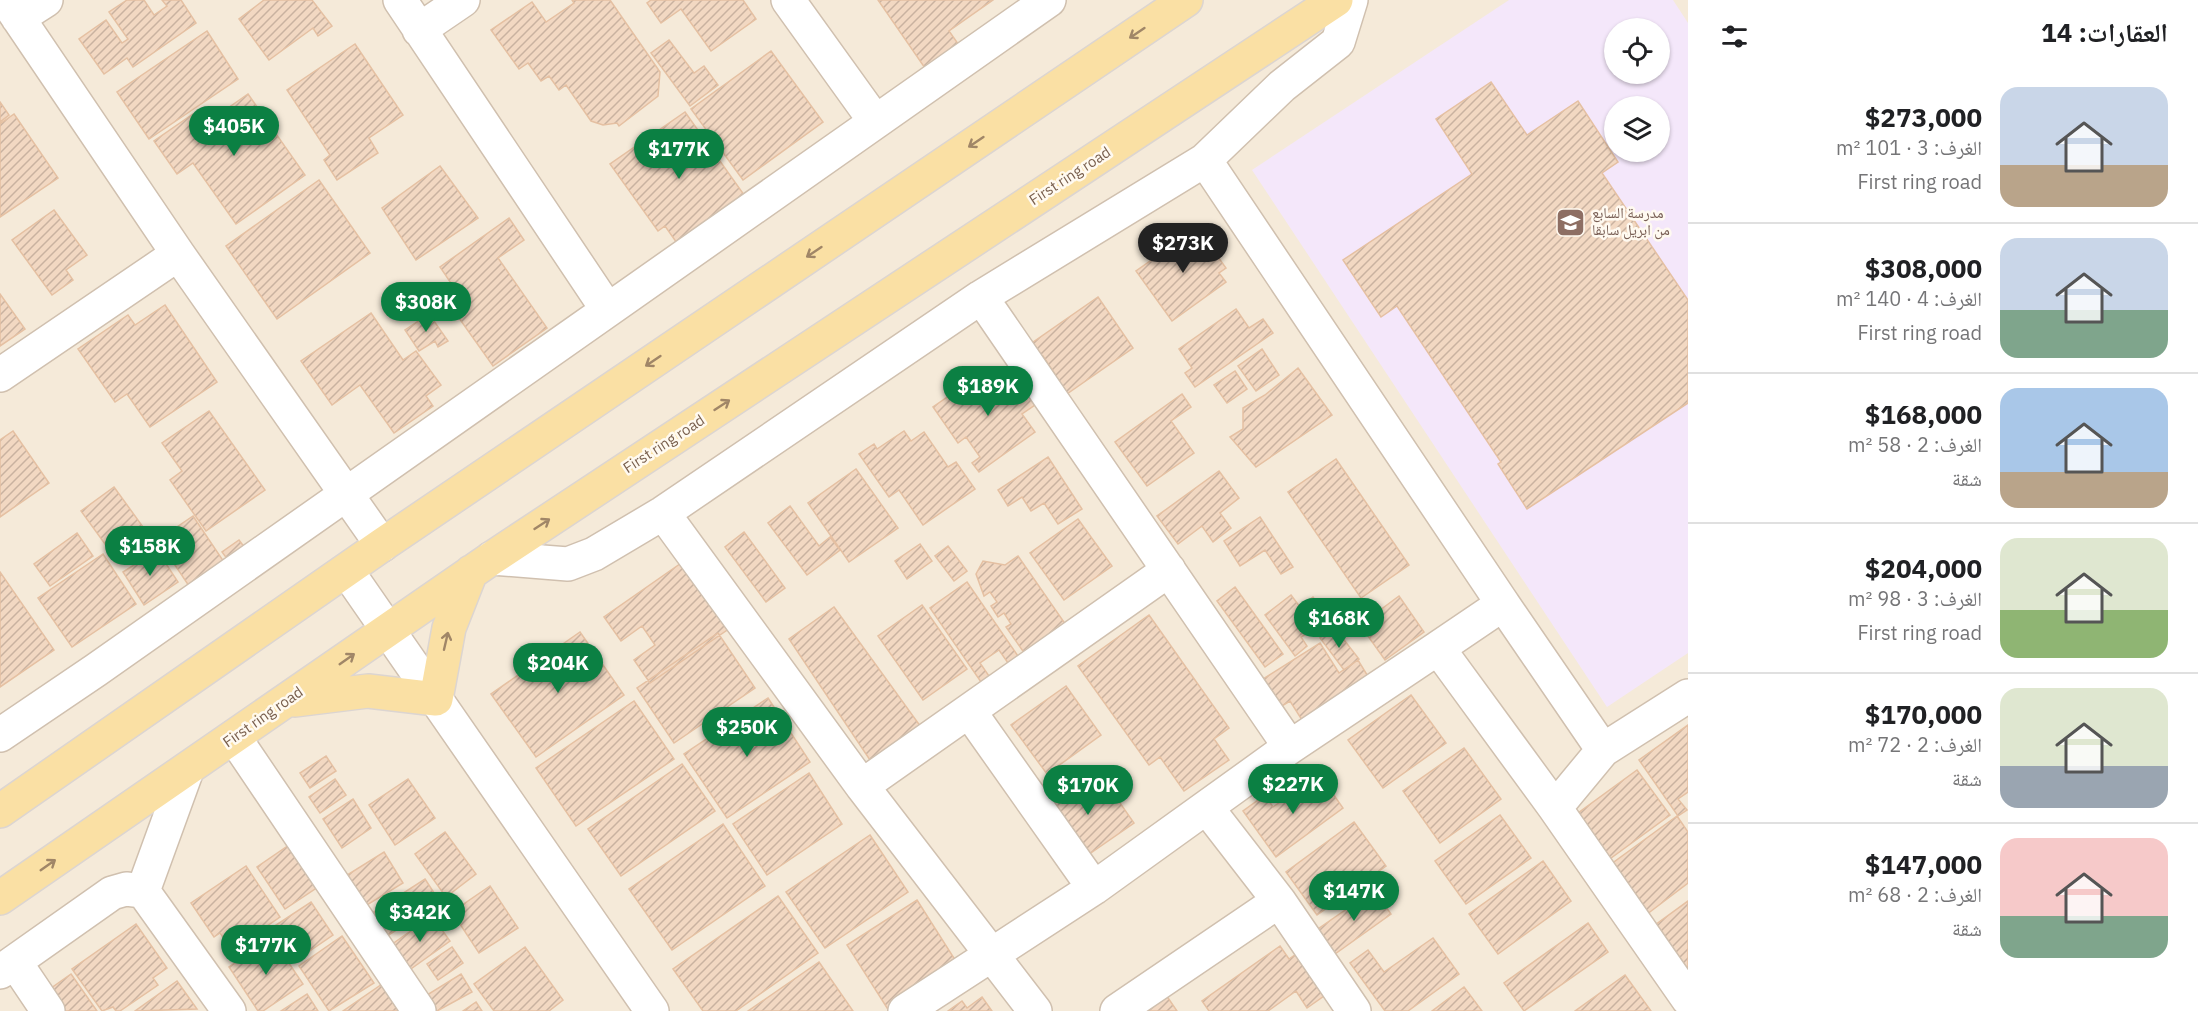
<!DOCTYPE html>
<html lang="ar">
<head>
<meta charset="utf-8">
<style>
  body { margin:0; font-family:"IBM Plex Sans","Noto Naskh Arabic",sans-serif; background:#f6f6f6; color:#202124; direction:rtl; height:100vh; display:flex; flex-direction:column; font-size:22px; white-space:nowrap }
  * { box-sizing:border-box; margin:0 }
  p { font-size:20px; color:#757577 }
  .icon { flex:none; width:33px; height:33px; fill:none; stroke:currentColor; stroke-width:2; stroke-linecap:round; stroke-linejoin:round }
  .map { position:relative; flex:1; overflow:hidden; direction:ltr }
  .panel { display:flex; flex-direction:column; background:#fff; width:510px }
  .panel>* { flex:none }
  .buttons { position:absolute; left:1604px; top:18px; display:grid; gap:12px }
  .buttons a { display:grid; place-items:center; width:66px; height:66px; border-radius:50%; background:#fff; box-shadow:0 2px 4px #0004; font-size:30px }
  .price { position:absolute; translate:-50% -51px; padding:0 14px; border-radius:21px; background:#0b8043; color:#fff; font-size:20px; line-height:39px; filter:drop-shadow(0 2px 3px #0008) }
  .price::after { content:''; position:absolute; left:50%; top:36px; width:18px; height:14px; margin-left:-9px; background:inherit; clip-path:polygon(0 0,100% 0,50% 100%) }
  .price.current { background:#222; color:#fff }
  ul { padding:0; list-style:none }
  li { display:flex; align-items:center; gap:18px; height:150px; padding:0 30px }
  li+li { border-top:2px solid #e0e0e0 }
  li span { display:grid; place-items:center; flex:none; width:168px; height:120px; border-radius:18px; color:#555 }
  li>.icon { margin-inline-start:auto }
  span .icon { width:72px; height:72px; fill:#fffc; stroke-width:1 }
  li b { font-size:26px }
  h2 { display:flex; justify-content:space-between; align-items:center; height:72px; padding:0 30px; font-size:26px }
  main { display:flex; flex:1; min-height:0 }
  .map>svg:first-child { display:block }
  .residential { fill:#f5ead9; fill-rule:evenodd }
  .education { fill:#f4e7fa; fill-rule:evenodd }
  .building { fill:url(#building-hatch); stroke:#e5c0a2; stroke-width:1.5 }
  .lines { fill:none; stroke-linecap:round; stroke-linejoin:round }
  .minor-casing { stroke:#d0c0af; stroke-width:36 }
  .major-casing { stroke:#dcd5d1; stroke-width:36 }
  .minor { stroke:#fff; stroke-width:33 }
  .major { stroke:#fae0a4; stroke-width:33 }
  .oneway { stroke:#a08667 }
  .labels { text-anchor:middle; stroke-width:5; stroke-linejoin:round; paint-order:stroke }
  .street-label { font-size:15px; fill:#795f4d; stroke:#fffaf1 }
  .education-label { font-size:15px; fill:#785e54; stroke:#fffaf1; text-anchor:start }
</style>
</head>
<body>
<main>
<section class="panel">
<h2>العقارات: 14<svg class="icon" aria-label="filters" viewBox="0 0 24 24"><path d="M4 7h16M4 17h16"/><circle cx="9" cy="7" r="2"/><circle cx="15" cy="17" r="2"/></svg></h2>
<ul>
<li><span style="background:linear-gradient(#c9d6e8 65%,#b9a48a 0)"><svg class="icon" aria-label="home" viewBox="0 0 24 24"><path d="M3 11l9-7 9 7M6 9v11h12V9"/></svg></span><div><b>$273,000</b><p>الغرف: 3 · 101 m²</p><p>First ring road</p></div></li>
<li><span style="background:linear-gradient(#c9d6e8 60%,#7fa58c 0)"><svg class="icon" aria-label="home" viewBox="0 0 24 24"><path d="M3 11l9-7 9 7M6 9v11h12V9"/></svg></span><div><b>$308,000</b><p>الغرف: 4 · 140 m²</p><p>First ring road</p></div></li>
<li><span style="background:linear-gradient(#a9c7e8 70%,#b9a48a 0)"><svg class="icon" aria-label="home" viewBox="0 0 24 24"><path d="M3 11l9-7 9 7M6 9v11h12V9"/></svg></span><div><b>$168,000</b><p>الغرف: 2 · 58 m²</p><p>شقة</p></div></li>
<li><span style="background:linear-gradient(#dfe7d0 60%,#8fb573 0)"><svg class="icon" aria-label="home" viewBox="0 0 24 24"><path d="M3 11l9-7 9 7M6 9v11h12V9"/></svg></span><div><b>$204,000</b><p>الغرف: 3 · 98 m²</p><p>First ring road</p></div></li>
<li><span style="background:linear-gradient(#dfe7d0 65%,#9aa5b1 0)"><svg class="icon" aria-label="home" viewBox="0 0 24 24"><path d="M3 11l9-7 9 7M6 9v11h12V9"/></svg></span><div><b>$170,000</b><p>الغرف: 2 · 72 m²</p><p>شقة</p></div></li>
<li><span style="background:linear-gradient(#f6c9c9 65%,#7fa58c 0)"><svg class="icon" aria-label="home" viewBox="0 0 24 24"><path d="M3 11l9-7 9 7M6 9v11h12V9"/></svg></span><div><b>$147,000</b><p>الغرف: 2 · 68 m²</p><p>شقة</p></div></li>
</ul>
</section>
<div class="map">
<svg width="1688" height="1011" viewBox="0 0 1688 1011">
  <defs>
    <pattern id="building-hatch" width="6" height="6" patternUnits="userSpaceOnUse" patternTransform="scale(1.5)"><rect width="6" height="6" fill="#f2d8c2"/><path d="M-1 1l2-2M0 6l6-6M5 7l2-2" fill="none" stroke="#c9b2a0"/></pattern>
  </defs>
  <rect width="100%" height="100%" fill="#fdf7eb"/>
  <path class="residential" d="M0,0H1688V1011H0ZM1614,28H1659V74H1614ZM1614,106H1659V152H1614Z"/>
  <path class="education" d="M1509,0H1673L1688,23V653L1607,707L1252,170ZM1614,28H1659V74H1614ZM1614,106H1659V152H1614Z"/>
  <path class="building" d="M127,0H144L154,15L167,6L162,0H181L196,23L133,67L127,58L104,74L79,39L106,20L122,43L128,39L109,12Z
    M264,0H312L332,26L318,36L313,28L269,60L239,19Z
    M572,0H610L660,72L658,96L619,126L617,123L603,125L591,121L566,85L559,90L549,76L541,81L528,63L519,69L491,30L532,2L546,22L574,3Z
    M651,0H743L756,19L711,51L681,9L661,23L647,3Z
    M878,0H993L949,31L961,48L927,71Z
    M207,31L238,79L149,139L117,92Z
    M669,40L694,73L704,66L718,85L690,106L651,53Z
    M355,44L403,115L369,138L378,153L337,180L324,160L330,155L287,90Z
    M771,51L823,122L743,180L691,109Z
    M1491,82L1527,135L1578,101L1618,162L1602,173L1688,300V403L1527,509L1498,464L1501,462L1397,306L1381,317L1343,260L1472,174L1436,119Z
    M248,94L305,175L236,224L193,163L177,174L154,141L193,114L202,126Z
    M0,102L9,115L0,122Z
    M685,112L747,199L679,246L665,226L658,231L610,164Z
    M14,114L58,178L0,217V124Z
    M440,166L478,218L416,260L382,208Z
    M319,180L370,253L277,319L226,246Z
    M54,210L87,255L66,270L73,280L52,295L12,240Z
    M509,218L524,240L498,258L547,328L493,366L444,297L455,289L440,267Z
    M1197,228L1226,268L1219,273L1226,282L1172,321L1136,271Z
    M0,294L25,329L0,346Z
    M1098,297L1133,348L1064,396L1051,377L1055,374L1043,356L1039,359L1029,345Z
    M165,305L217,382L150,427L127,394L115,402L78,349L128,315L135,325Z
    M1236,309L1249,328L1263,319L1273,333L1195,387L1185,373L1192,368L1179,349Z
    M371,313L403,360L416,351L441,385L426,396L433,406L394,433L360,385L332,405L301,361Z
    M429,314L448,341L438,347L435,341L419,351L405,330Z
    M1262,349L1279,375L1256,391L1238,366Z
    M1298,368L1332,415L1256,467L1230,437L1243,429V408L1265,395Z
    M1235,371L1247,389L1227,403L1214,385Z
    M1013,372L1035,405L1022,414L1035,432L979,472L972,463L980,457L966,437L958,443L933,407L982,373L992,387Z
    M1182,394L1191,407L1171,421L1194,453L1147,486L1115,442Z
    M209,411L265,490L206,531L170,480L182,471L162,443Z
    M13,431L49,483L0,517V440Z
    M904,431L911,441L924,432L948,467L956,462L975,489L923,525L899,490L889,497L859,454L874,444L877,449Z
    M1048,457L1082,509L1058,524L1044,503L1031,511L1022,497L1008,506L998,490Z
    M1336,459L1409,565L1361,598L1288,492Z
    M856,469L898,528L849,562L808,503Z
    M1219,471L1239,498L1220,513L1231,528L1213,542L1202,526L1178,544L1157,516Z
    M114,487L151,538L118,562L81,511Z
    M790,506L819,546L830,537L840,550L807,575L768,523Z
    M193,516L224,562L189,586L158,540Z
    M1260,517L1293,567L1281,574L1265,550L1240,566L1224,541Z
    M1078,519L1112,566L1064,600L1030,553Z
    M744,532L785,588L766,602L725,547Z
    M77,533L93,556L50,586L34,564Z
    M239,540L248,552L231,564L222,552Z
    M920,544L932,561L907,579L895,561Z
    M948,546L967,571L954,581L935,556Z
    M157,550L178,582L144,605L123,572Z
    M103,554L136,604L72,647L38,598Z
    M1018,556L1066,625L1025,654L1006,627L1011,624L1004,613L998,617L991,606L997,602L990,592L984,596L976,574L983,561L1005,565Z
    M687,559L733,626L650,683L634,660L655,645L642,626L621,641L604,617Z
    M0,572L54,650L0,687Z
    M967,582L1018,656L1008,663L999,650L980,663L989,676L981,682L930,608Z
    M1235,587L1283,654L1265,667L1217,601Z
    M1291,595L1300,607L1313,597L1330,620L1301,637L1307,646L1295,656L1265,615Z
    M1399,596L1424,632L1385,660L1360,625Z
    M922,605L967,669L923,700L878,636Z
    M834,607L921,727L872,763L789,639Z
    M1149,615L1229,728L1214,739L1229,760L1184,791L1160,757L1149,765L1078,666Z
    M1334,627L1359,659L1344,670L1320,638Z
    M580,632L624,695L536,757L491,694Z
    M718,633L755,688L674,743L637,688Z
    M1320,643L1339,673L1358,660L1369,678L1302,720L1290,701L1272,712L1255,684Z
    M1066,686L1101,735L1047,774L1011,725Z
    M1411,695L1446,743L1383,788L1348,740Z
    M768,698L810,762L727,818L684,754Z
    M634,701L674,759L576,826L536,768Z
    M1688,725V792L1678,799L1687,810L1678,816L1639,760Z
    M1464,748L1501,799L1440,843L1403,791Z
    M326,756L336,771L310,788L300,773Z
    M682,764L715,811L621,876L588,829Z
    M1637,770L1670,815L1607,861L1574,816Z
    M809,773L842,824L767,875L733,824Z
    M1319,774L1343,808L1276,857L1243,811L1265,795L1273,807Z
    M1067,777L1087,807L1111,790L1134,823L1085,857L1042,795Z
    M335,779L346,795L320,813L309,797Z
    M408,779L435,818L395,845L369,805Z
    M353,799L371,828L342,848L323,819Z
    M1500,815L1531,858L1466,904L1435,861Z
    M1677,816L1688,832V883L1638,921L1603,870Z
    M1354,822L1386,866L1317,915L1286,872Z
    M723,824L765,886L672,950L629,889Z
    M445,832L476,874L446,897L415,854Z
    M870,835L908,892L825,948L786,892Z
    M289,845L318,887L285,909L257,867Z
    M384,852L403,883L362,908L344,877Z
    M1543,861L1571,901L1498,954L1469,914Z
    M246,866L280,917L232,950L220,933L214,937L191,903Z
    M425,879L440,902L381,940L366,917Z
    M490,886L518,928L479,953L452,912Z
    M1374,890L1391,914L1335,954L1318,929Z
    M778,896L818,953L736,1011H703L673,969Z
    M917,900L959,966L889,1011L847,945Z
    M1688,901V970L1680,976L1655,925Z
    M311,902L333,935L295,961L273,927Z
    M432,916L450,941L408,971L391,945Z
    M1588,923L1608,952L1524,1011L1504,983Z
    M136,924L167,968L153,978L158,985L120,1011H116L113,1007L102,1011L72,969Z
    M342,936L374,983L329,1011L299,966Z
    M272,938L303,984L263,1011H258L229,967Z
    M1433,938L1459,974L1408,1011H1385L1350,963L1368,950L1384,972Z
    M1280,946L1289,959L1302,950L1331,991L1307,1008L1296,991L1268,1011H1209L1202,1001Z
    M452,947L463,963L438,980L427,964Z
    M525,947L563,1000L549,1011H494L474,984Z
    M819,962L853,1011H748Z
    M71,974L97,1011H51L40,996Z
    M461,974L472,992L437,1011L427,995Z
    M1625,975L1651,1011H1575Z
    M177,981L197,1009L135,1011Z
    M385,982L404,1011H343Z
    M1464,987L1482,1011H1432Z
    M1164,992L1177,1011H1136Z
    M307,994L318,1011H281Z
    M982,997L992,1011H948L962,1001L967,1008Z
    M476,1002L482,1011H463Z"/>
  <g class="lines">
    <defs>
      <path id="minor" d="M6,0L178,254L382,545
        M400,0L607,309
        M788,0L875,121
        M18,18L46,0
        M419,30L463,0
        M1205,160L1503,604L1438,648L1555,808L1688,999
        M981,297L1290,747
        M0,375L178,254
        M663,513L862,786L1035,1011
        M492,558L568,564L594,554L663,513L981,297L1205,160L1282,86L1338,42L1351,0
        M347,571L652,1011
        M1503,604L1603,750L1555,808
        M969,711L1094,888
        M0,735L96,670L1049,0
        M234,737L419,1011
        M1603,750L1688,696
        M862,786L1169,570
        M1207,808L1279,901L1354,1011
        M143,891L187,770
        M15,962L48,1011
        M0,972L112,893L126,889L143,891L229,1011
        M905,1011L1094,888L1290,747L1438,648
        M1117,1011L1279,901"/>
      <path id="major" d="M295,700L368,691L436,699L449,628L471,572
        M0,811L382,545L1186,0
        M0,898L492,558L1336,0"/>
    </defs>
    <use href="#minor" class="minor-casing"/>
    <use href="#major" class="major-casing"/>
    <use href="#minor" class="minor"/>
    <use href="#major" class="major"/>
  </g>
  <defs><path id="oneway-shaft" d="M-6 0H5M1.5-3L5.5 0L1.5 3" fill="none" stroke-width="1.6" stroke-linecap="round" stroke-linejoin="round" transform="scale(1.5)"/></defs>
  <g class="oneway">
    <use href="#oneway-shaft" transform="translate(1137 33) rotate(146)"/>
    <use href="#oneway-shaft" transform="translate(976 142) rotate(146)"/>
    <use href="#oneway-shaft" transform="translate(814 252) rotate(146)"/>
    <use href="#oneway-shaft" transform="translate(653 361) rotate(146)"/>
    <use href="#oneway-shaft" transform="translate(722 405) rotate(-33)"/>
    <use href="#oneway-shaft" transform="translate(542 524) rotate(-33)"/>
    <use href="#oneway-shaft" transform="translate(446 641) rotate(-77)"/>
    <use href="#oneway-shaft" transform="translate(347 659) rotate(-35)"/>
    <use href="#oneway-shaft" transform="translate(48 865) rotate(-35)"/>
  </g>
  <defs>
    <symbol id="school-square" viewBox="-11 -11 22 22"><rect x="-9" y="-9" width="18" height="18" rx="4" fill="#8d6e63" stroke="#fffaf1"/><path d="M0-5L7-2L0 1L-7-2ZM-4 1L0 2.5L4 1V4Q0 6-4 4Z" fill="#fff"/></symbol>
  </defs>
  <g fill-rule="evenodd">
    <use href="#school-square" x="1554" y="206" width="33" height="33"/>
  </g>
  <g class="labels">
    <g class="street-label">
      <text transform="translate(1070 176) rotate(-33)" y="5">First ring road</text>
      <text transform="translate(664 444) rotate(-33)" y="5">First ring road</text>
      <text transform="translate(263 717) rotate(-35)" y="5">First ring road</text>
    </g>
    <g class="education-label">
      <text x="1592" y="218">مدرسة السابع<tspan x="1592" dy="17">من ابريل سابقا</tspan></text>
    </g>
  </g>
</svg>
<div class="buttons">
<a><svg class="icon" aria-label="locate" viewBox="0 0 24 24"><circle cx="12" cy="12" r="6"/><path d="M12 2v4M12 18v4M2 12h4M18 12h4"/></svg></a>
<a><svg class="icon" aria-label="layers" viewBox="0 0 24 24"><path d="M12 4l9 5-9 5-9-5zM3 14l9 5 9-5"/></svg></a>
</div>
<b class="price" style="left:234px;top:157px">$405K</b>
<b class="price" style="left:679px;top:180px">$177K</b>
<b class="price current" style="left:1183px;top:274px">$273K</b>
<b class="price" style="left:426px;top:333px">$308K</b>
<b class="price" style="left:988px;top:417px">$189K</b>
<b class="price" style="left:150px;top:577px">$158K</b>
<b class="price" style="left:1339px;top:649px">$168K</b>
<b class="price" style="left:558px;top:694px">$204K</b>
<b class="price" style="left:747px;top:758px">$250K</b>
<b class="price" style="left:1293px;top:815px">$227K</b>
<b class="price" style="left:1088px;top:816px">$170K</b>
<b class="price" style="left:1354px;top:922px">$147K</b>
<b class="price" style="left:420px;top:943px">$342K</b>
<b class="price" style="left:266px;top:976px">$177K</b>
</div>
</main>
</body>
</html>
